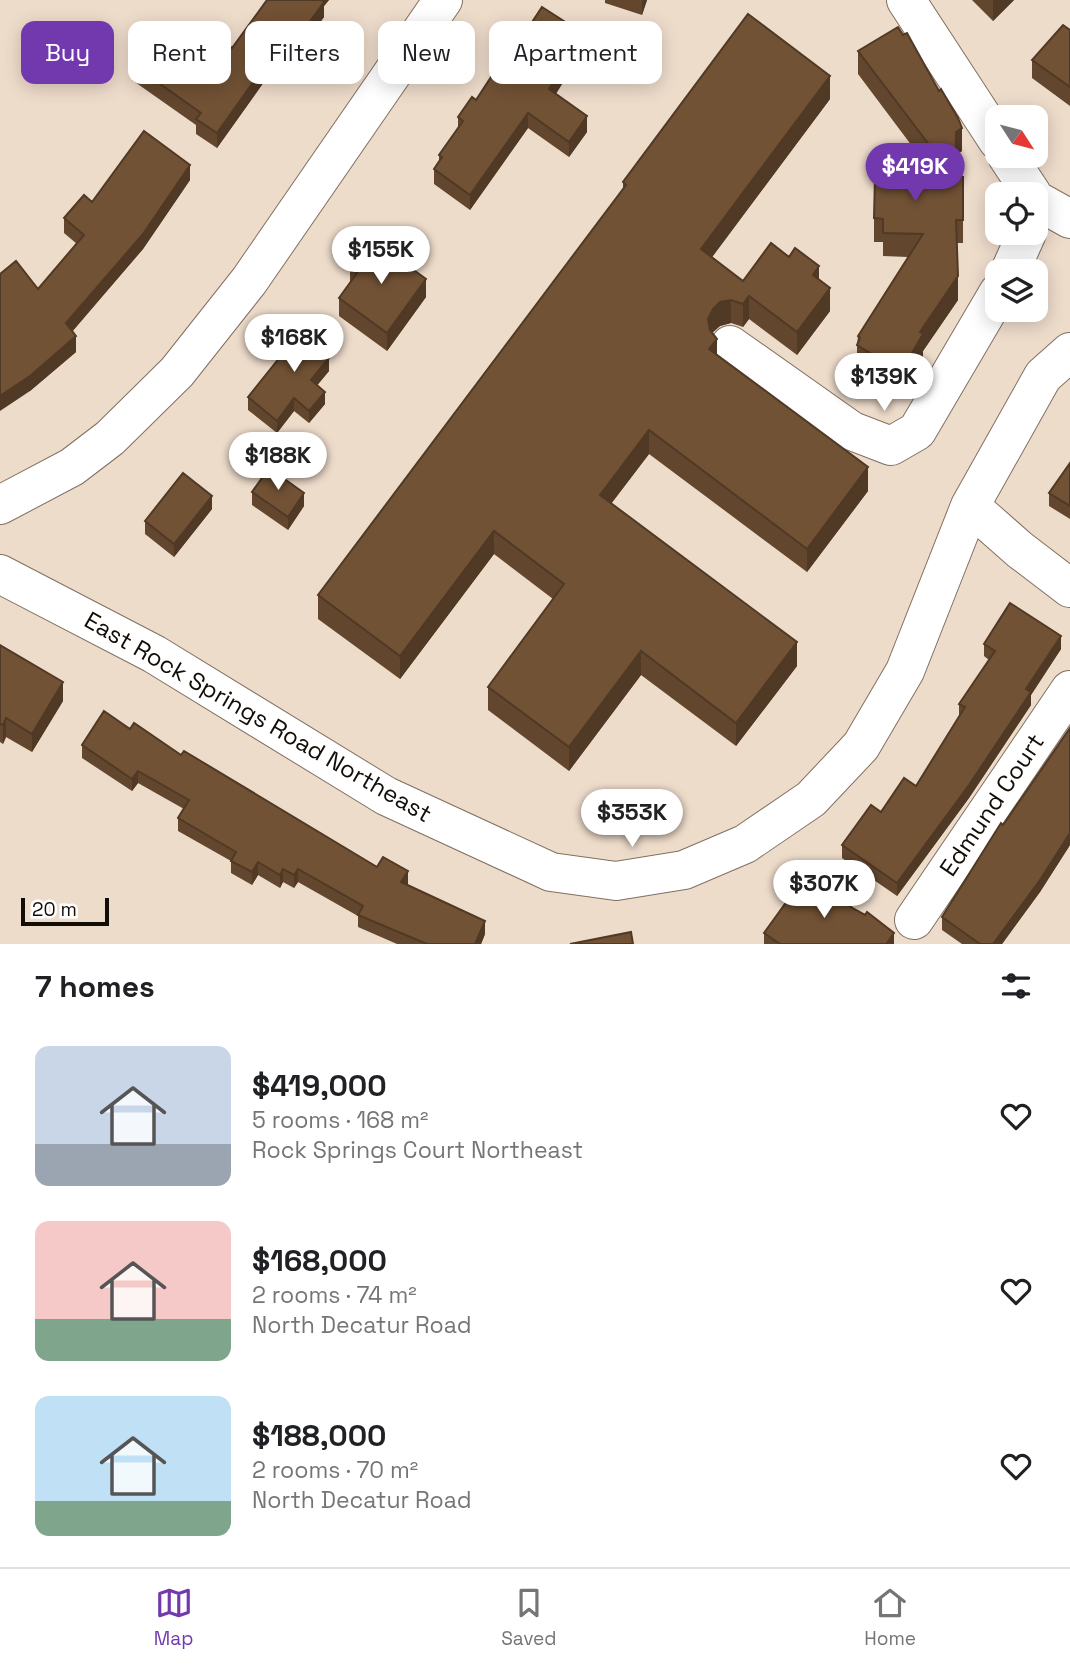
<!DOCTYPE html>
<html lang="en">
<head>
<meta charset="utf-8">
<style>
  body { margin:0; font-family:"Space Grotesk",sans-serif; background:#f2f2f2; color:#202124; height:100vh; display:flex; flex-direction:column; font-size:26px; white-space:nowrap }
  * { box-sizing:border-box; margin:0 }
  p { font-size:23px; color:#757577 }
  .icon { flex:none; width:38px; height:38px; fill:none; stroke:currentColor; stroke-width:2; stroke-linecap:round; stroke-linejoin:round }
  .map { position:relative; height:944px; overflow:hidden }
  .details { display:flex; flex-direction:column; background:#fff; flex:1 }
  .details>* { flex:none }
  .top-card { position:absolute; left:21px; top:21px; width:700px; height:63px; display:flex; gap:14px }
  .needle { width:46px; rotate:126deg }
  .tools { position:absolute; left:985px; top:105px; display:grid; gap:14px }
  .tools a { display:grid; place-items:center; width:63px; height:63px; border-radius:14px; background:#fff; box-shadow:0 4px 18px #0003; font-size:35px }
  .scale { position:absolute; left:21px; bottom:18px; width:88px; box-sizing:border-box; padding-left:7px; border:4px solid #130d08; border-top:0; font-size:19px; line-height:24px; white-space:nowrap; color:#130d08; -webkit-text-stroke:5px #fff; paint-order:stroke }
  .price { position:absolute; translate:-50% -60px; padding:0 16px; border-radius:24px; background:#fff; color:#222; font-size:23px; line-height:46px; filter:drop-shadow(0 2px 4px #0008) }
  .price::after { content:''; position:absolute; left:50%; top:42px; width:21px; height:16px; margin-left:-10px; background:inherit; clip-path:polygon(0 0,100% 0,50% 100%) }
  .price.on { background:#7239af; color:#fff }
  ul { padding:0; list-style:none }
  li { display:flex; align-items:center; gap:21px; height:175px; padding:0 35px }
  li span { display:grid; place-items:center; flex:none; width:196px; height:140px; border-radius:14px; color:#555 }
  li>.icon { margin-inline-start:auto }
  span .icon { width:84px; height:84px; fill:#fffc; stroke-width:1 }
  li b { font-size:30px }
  h2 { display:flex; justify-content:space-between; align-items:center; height:84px; padding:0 35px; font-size:30px }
  .pill { padding:0 24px; border-radius:14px; background:#fff; box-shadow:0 4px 18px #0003; font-size:24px; line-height:63px }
  .pill.on { background:#7239af; color:#fff }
  .dock { display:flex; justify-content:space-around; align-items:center; height:98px; border-top:2px solid #e0e0e0; background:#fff; font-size:19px; color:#757577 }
  .dock a { display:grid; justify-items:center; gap:4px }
  .dock .on { color:#7239af }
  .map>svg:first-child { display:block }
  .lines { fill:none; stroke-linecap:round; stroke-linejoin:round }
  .minor-casing { stroke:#817062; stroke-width:40 }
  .minor { stroke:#fff; stroke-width:38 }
  .wall { fill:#62472e }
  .shaded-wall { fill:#503925 }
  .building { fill:#725235; stroke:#503925; stroke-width:2 }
  .labels { text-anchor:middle; stroke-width:7; stroke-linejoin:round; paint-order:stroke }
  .street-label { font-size:24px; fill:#130d08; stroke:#fff }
</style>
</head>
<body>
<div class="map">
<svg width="1070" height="944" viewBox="0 0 1070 944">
  <rect width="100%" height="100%" fill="#eedccb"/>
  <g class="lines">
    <defs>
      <path id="minor" d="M906,0L998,141
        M1007,156L1032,194
        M1036,200L1070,219
        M1010,271L1027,233
        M730,345L852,431L891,446L917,431L998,293
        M0,505L72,467L110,438L177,372L249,281L443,0
        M970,506L1020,550L1070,588
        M0,574L154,654L386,796L551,872L616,881L684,870L745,844L811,799L861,746L905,671L970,506L1043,376L1070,352
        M914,920L1070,690"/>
    </defs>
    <use href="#minor" class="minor-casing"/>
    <use href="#minor" class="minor"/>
  </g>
  <path class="wall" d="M267,0H329L324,6V17L290,64L281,58L217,148L196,134V125L132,80V64L193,72L232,48Z
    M605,0H647L642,15L605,3Z
    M972,0H1014L993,21Z
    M1070,30V106L1032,78V60Z
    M523,36L584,49L556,94L587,132L569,157L528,128L470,210L434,184V169L439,162V155L458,129V117L476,100L503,59V52Z
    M858,51L962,151L956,155L955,176L963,177V243H957L958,300L923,351V358L905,388L902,386L898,393L857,368V345L858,336L908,257L883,256V242H874V218L883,176L924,162L858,74Z
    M830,99L712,257L743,281L819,280L830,311L797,355L749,319L743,327L731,323L720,326L712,333L717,354L868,491L807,572L649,454L611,504L797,666L736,746L641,675L569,771L488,710V687L553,599L494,554L400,679L318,619V595L623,190V182Z
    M190,180L143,249L72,331L76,352L30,391L38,289L77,244L64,233V218L92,202Z
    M350,268L426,297L387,351L339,316V298L350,283Z
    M332,353L329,357V371L317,385L325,404L309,423L294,411L277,433L248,410V397Z
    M1070,463V519L1049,506V493Z
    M252,492L304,506L288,530L252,505Z
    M212,509L174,557L145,534V521Z
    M984,644L1061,649L1031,695V705L969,798L897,896L842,858V845L881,812L916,786L959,716V704L989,660L984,656Z
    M0,645L63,701L32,752L6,737L3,744L0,742Z
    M1070,728V845L1040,892L1002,944H962L942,930V917Z
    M130,729L181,755L408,884L407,885L485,934L481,944H397L358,927V916L298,882L294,888L283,882L280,888L258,875L252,885L231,873V861L178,831V818L184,809L138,783L132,791L82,758V745Z
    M764,933L894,944H764Z"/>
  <path class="shaded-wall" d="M319,0H329L324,6V17L290,64V49Z
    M643,0H647L642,15V2Z
    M993,0H1014L993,21Z
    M584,34V49L549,104V89Z
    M281,43V58L217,148V133Z
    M830,76V99L701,272V249Z
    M528,113V128L470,210V195Z
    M587,116V132L569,157V142Z
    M962,128V151L956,155V132Z
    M190,165V180L143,249L66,339V323Z
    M819,266V289L813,275Z
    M958,276V300L923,351V358L905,388V365L920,332Z
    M426,279V297L387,351V333Z
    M830,288V311L797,355V332Z
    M749,296V319L743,327V304Z
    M731,300V323L720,326L713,332L708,342V319L713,309L720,302Z
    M76,336V352L30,391L0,411V396Z
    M717,339V362L709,349Z
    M332,340V353L322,365V352Z
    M329,358V371L311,393V380Z
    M902,363V386L898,393V370Z
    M325,392V404L309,423V411Z
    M294,398V411L277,433V421Z
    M649,430V454L600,518V495Z
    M868,467V491L807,572V549Z
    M304,493V506L288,530V517Z
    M212,496V509L174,557V544Z
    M494,531V554L400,679V656Z
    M1061,636V649L1031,695V705L969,798L897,896V883Z
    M797,642V666L736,746V723Z
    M641,651V675L569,771V747Z
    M63,682V701L32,752V734Z
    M6,718V737L3,744V725Z
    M138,771V783L132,791V779Z
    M1070,833V845L1040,892L1002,944H993Z
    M258,862V875L252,885V872Z
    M283,869V882L280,888V875Z
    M298,869V882L294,888V875Z
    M408,871V884L401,895V882Z
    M485,921V934L481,944H475Z
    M894,933V944H887Z"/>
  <path class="building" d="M267,0H321L324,2L290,49L281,43L217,133L196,119L201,113L132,64L148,41L193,72L218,37L232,48Z
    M542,7L584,34L549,89L587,116L569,142L528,113L470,195L434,169L442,157L439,155L463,121L458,117L472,97L476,100L506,54L503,52L517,32L523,36Z
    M748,14L830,76L701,249L743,281L771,243L789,257L795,248L819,266L813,275L830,288L797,332L749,296L743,304L731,300L720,302L713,309L708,319L710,330L717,339L709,349L868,467L807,549L649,430L600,495L797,642L736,723L641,651L569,747L488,687L564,584L494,531L400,656L318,595L626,185L623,182Z
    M1063,25L1070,30V87L1032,60Z
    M898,27L903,35L907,33L939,91L941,89L958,118L962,128L956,132L955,176L963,177V220H956L958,276L920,332L923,334L905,365L902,363L898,370L857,345L860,338L858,336L923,234L883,233V219L874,218L875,176H883V160L928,162L936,154L858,51Z
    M144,131L190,165L143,234L66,323L76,336L30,376L0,396V274L16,261L38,289L84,235L64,218L84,195L92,202Z
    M371,239L426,279L387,333L339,298L357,273L350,268Z
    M309,321L332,340L322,352L329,358L311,380L325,392L309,411L294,398L277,421L248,397Z
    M1070,463V506L1049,493Z
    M269,468L304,493L288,517L252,492Z
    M183,473L212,496L174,544L145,521Z
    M1010,603L1061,636L1026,689L1031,692L969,785L897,883L842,845L871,805L881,812L904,778L916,786L965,707L959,704L995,651L984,644Z
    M0,645L63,682L32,734L6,718L3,725L0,724Z
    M104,711L130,729L134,723L181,755L184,751L377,867L383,857L408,871L401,882L485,921L475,944H427L358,915L363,906L298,869L294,875L283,869L280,875L258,862L252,872L231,861L236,852L178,818L189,800L138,771L132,779L82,745Z
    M1070,728V833L1040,880L993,944H980L942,917L1001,823L1003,825Z
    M806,875L854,909L865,915L867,912L894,933L887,943L888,944H780L764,933Z
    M631,932L633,944H570Z"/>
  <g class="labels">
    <g class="street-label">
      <text transform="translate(258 717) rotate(30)" y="8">East Rock Springs Road Northeast</text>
      <text transform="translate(992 805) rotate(-56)" y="8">Edmund Court</text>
    </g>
  </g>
</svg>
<div class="tools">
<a><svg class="needle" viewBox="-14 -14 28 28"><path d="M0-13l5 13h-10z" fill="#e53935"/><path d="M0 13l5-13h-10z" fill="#757577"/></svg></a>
<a><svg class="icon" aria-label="locate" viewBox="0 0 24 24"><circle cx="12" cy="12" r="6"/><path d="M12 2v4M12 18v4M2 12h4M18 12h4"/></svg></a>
<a><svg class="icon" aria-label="layers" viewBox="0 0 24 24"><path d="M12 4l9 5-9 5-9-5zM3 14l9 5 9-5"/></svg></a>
</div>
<div class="scale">20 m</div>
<b class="price on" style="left:915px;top:203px">$419K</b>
<b class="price" style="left:381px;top:286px">$155K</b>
<b class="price" style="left:294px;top:374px">$168K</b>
<b class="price" style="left:884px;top:413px">$139K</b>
<b class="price" style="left:278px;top:492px">$188K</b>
<b class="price" style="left:632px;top:849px">$353K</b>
<b class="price" style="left:824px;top:920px">$307K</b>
<div class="top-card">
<a class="pill on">Buy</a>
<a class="pill">Rent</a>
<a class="pill">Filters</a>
<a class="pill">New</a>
<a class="pill">Apartment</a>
</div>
</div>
<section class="details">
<h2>7 homes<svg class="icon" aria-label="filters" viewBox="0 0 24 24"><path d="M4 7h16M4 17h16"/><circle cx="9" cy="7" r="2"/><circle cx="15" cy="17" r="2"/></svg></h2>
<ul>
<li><span style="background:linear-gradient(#c9d6e8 70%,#9aa5b1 0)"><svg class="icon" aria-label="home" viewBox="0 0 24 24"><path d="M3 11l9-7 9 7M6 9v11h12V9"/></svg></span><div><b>$419,000</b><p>5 rooms · 168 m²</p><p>Rock Springs Court Northeast</p></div><svg class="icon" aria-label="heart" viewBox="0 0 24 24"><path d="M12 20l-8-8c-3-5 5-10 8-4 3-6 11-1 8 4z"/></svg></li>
<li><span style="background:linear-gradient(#f6c9c9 70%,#7fa58c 0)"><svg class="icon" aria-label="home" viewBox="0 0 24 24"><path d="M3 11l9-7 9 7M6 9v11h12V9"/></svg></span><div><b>$168,000</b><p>2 rooms · 74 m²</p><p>North Decatur Road</p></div><svg class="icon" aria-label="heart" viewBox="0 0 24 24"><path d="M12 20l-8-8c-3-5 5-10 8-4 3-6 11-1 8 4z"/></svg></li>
<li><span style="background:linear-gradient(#bfe0f5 75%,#7fa58c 0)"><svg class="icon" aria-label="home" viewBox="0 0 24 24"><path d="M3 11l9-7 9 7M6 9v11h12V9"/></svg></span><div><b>$188,000</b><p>2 rooms · 70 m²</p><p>North Decatur Road</p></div><svg class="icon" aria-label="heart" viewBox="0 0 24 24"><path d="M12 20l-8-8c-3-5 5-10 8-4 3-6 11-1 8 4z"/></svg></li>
</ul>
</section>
<nav class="dock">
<a class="on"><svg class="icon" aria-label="map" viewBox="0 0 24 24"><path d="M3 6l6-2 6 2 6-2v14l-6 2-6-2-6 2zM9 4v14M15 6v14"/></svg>Map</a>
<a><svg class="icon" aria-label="saved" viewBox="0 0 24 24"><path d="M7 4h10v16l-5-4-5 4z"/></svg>Saved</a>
<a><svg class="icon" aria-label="home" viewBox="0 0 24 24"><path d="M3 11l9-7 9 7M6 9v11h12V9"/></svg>Home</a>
</nav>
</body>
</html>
